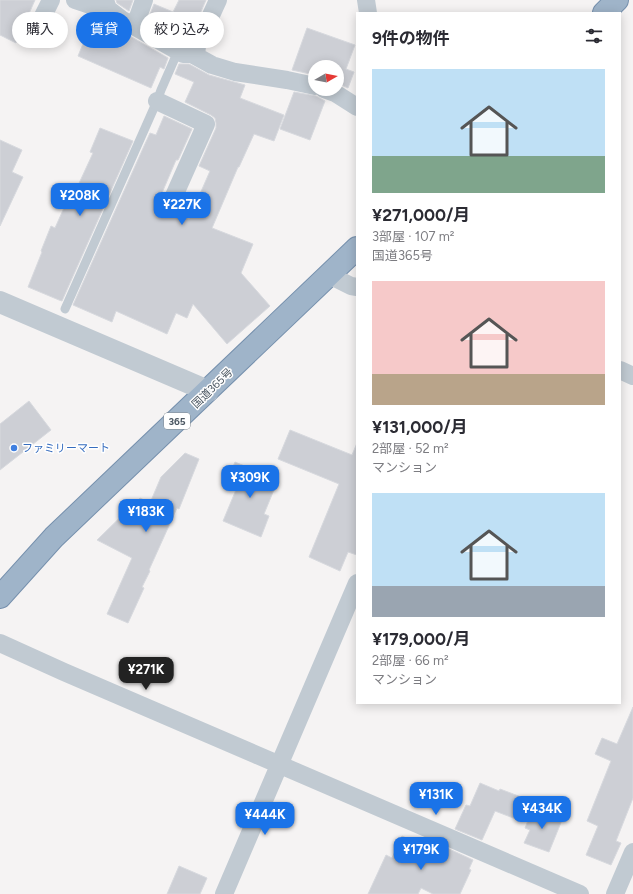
<!DOCTYPE html>
<html lang="ja">
<head>
<meta charset="utf-8">
<style>
  body { margin:0; font-family:Figtree,"Noto Sans JP",sans-serif; background:#f2f2f3; color:#2b2b33; height:100vh; display:flex; flex-direction:column; font-size:15px; white-space:nowrap }
  * { box-sizing:border-box; margin:0 }
  p { font-size:13px; color:#7c7c81 }
  .icon { flex:none; width:22px; height:22px; fill:none; stroke:currentColor; stroke-width:2; stroke-linecap:round; stroke-linejoin:round }
  .map { position:relative; flex:1; overflow:hidden }
  .panel { position:absolute; left:356px; top:12px; width:265px; height:692px; display:flex; flex-direction:column; background:#fff; border-radius:0px; box-shadow:0 2px 10px #0003 }
  .panel>* { flex:none }
  .guide { position:absolute; left:12px; top:12px; width:284px; height:36px; display:flex; gap:8px }
  .needle { width:26px; rotate:81deg }
  .controls { position:absolute; left:308px; top:60px; display:grid; gap:8px }
  .controls a { display:grid; place-items:center; width:36px; height:36px; border-radius:50%; background:#fff; box-shadow:0 2px 10px #0003; font-size:20px }
  .price { position:absolute; translate:-50% -34px; padding:0 9px; border-radius:8px; background:#1a73e8; color:#fff; font-size:13px; line-height:26px; filter:drop-shadow(0 1px 2px #0008) }
  .price::after { content:''; position:absolute; left:50%; top:24px; width:12px; height:9px; margin-left:-6px; background:inherit; clip-path:polygon(0 0,100% 0,50% 100%) }
  .price.active { background:#222; color:#fff }
  ul { padding:0; list-style:none }
  li { display:grid; align-content:center; gap:8px; height:212px; padding:0 16px }
  li span { display:grid; place-items:center; height:124px; border-radius:0px; color:#555 }
  li>.icon { margin-inline-start:auto }
  span .icon { width:72px; height:72px; fill:#fffc; stroke-width:1 }
  li b { font-size:17px }
  h2 { display:flex; justify-content:space-between; align-items:center; height:48px; padding:0 16px; font-size:17px }
  .pill { padding:0 14px; border-radius:18px; background:#fff; box-shadow:0 2px 10px #0003; font-size:14px; line-height:36px }
  .pill.active { background:#1a73e8; color:#fff }
  .map>svg:first-child { display:block }
  .building { fill:#cdcfd5; stroke:#d7d9de }
  .lines { fill:none; stroke-linecap:round; stroke-linejoin:round }
  .trunk-casing { stroke:#7690ad; stroke-width:24 }
  .service { stroke:#c1cad2; stroke-width:9 }
  .minor { stroke:#c1cad2; stroke-width:18 }
  .tertiary { stroke:#c1cad2; stroke-width:22 }
  .trunk { stroke:#9fb4c9; stroke-width:22 }
  .shop-dot { fill:#3f7fe0; stroke:#fff; stroke-width:1.5 }
  .labels { text-anchor:middle; stroke-width:3; stroke-linejoin:round; paint-order:stroke }
  .shield { fill:#fff; stroke:#808990; stroke-width:1 }
  .shield-label { font-size:10px; font-weight:bold; fill:#4a5661 }
  .street-label { font-size:11px; fill:#4a5661; stroke:#fff }
  .shop-label { font-size:11px; fill:#366cbe; stroke:#fff; text-anchor:start }
</style>
</head>
<body>
<div class="map">
<svg width="633" height="894" viewBox="0 0 633 894">
  <rect width="100%" height="100%" fill="#f5f3f3"/>
  <path class="building" d="M0,0H35L16,43L0,35Z
    M116,0H133L129,11L117,3Z
    M179,0H206L187,44L147,22L154,4L173,12Z
    M103,19L116,28L168,58L164,69L160,67L151,88L78,56L90,27L97,30Z
    M307,28L355,45L346,69L354,72L348,88L337,83V67H315V75L292,70Z
    M179,64H189L209,75L245,85L240,98L284,115L274,141L254,134L239,167H238L212,228L253,244L241,273L270,306L227,344L193,304L187,318L176,313L167,334L116,311L112,322L73,305L144,146L150,133L156,135L164,116L192,129L179,158L178,160H176L156,207L189,219L210,171L199,166L216,128V123L215,118L211,115L185,102L194,82L175,74Z
    M294,92L316,96L325,101L310,140L280,129Z
    M100,128L133,141L62,301L59,300L28,287L42,252L41,251L51,226L55,228L72,190L75,192L93,153L90,152Z
    M0,140L22,150L12,172L23,177L0,226Z
    M29,401L51,430L0,470V424Z
    M290,430L352,455L357,443V555L348,552L340,571L309,557L339,484L278,459Z
    M185,453L199,459L179,509L177,508L149,570L150,571L142,587L144,588L128,623L107,614L132,558L97,540L140,498L150,503L161,477Z
    M235,462L278,480L264,514L269,516L261,537L223,521L238,485L227,481Z
    M633,707V798L616,841L621,843L611,865L586,855L598,826L587,821L611,761L595,754L602,738L617,744Z
    M480,783L499,791L500,789L529,800L521,821L495,811L482,840L455,829L466,805L470,806Z
    M533,808L562,820L549,852L524,843L530,830L525,828Z
    M402,836L444,855L447,848L473,860L469,869L471,870L460,894H433L421,888L418,894H368L386,855L392,858Z
    M179,866L207,878L200,894H167Z"/>
  <g class="lines">
    <defs>
      <path id="trunk" d="M604,13L617,0
        M0,597L54,537L357,248"/>
    </defs>
    <use href="#trunk" class="trunk-casing"/>
    <path class="service" d="M65,309L157,101L161,90L178,51"/>
    <path class="minor" d="M75,0L99,8L108,9
      M105,0L108,9L121,19L183,54H192L212,65L235,72L287,80L315,86
      M366,0L368,13
      M41,20L51,0
      M132,25L138,17L144,0
      M196,56L197,46L218,0
      M324,89L335,93L357,107
      M157,101L206,124L174,196
      M329,275L351,286L357,287
      M620,370L633,376
      M0,643L64,672L580,894
      M224,894L357,583
      M615,894L633,852"/>
    <path class="tertiary" d="M0,302L208,391"/>
    <use href="#trunk" class="trunk"/>
  </g>
  <circle class="shop-dot" cx="14" cy="448" r="4"/>
  <g class="labels">
    <rect class="shield" x="164" y="413" width="26" height="16" rx="3"/>
    <g class="shield-label">
      <text x="177" y="425">365</text>
    </g>
    <g class="street-label">
      <text transform="translate(212 388) rotate(-44)" y="4">国道365号</text>
    </g>
    <g class="shop-label">
      <text x="22" y="452">ファミリーマート</text>
    </g>
  </g>
</svg>
<div class="controls">
<a><svg class="needle" viewBox="-14 -14 28 28"><path d="M0-13l5 13h-10z" fill="#e53935"/><path d="M0 13l5-13h-10z" fill="#7c7c81"/></svg></a>
</div>
<b class="price" style="left:80px;top:217px">¥208K</b>
<b class="price" style="left:182px;top:226px">¥227K</b>
<b class="price" style="left:250px;top:499px">¥309K</b>
<b class="price" style="left:146px;top:533px">¥183K</b>
<b class="price active" style="left:146px;top:691px">¥271K</b>
<b class="price" style="left:436px;top:816px">¥131K</b>
<b class="price" style="left:542px;top:830px">¥434K</b>
<b class="price" style="left:265px;top:836px">¥444K</b>
<b class="price" style="left:421px;top:871px">¥179K</b>
<div class="guide">
<a class="pill">購入</a>
<a class="pill active">賃貸</a>
<a class="pill">絞り込み</a>
</div>
<section class="panel">
<h2>9件の物件<svg class="icon" aria-label="filters" viewBox="0 0 24 24"><path d="M4 7h16M4 17h16"/><circle cx="9" cy="7" r="2"/><circle cx="15" cy="17" r="2"/></svg></h2>
<ul>
<li><span style="background:linear-gradient(#bfe0f5 70%,#7fa58c 0)"><svg class="icon" aria-label="home" viewBox="0 0 24 24"><path d="M3 11l9-7 9 7M6 9v11h12V9"/></svg></span><div><b>¥271,000/月</b><p>3部屋 · 107 m²</p><p>国道365号</p></div></li>
<li><span style="background:linear-gradient(#f6c9c9 75%,#b9a48a 0)"><svg class="icon" aria-label="home" viewBox="0 0 24 24"><path d="M3 11l9-7 9 7M6 9v11h12V9"/></svg></span><div><b>¥131,000/月</b><p>2部屋 · 52 m²</p><p>マンション</p></div></li>
<li><span style="background:linear-gradient(#bfe0f5 75%,#9aa5b1 0)"><svg class="icon" aria-label="home" viewBox="0 0 24 24"><path d="M3 11l9-7 9 7M6 9v11h12V9"/></svg></span><div><b>¥179,000/月</b><p>2部屋 · 66 m²</p><p>マンション</p></div></li>
</ul>
</section>
</div>
</body>
</html>
